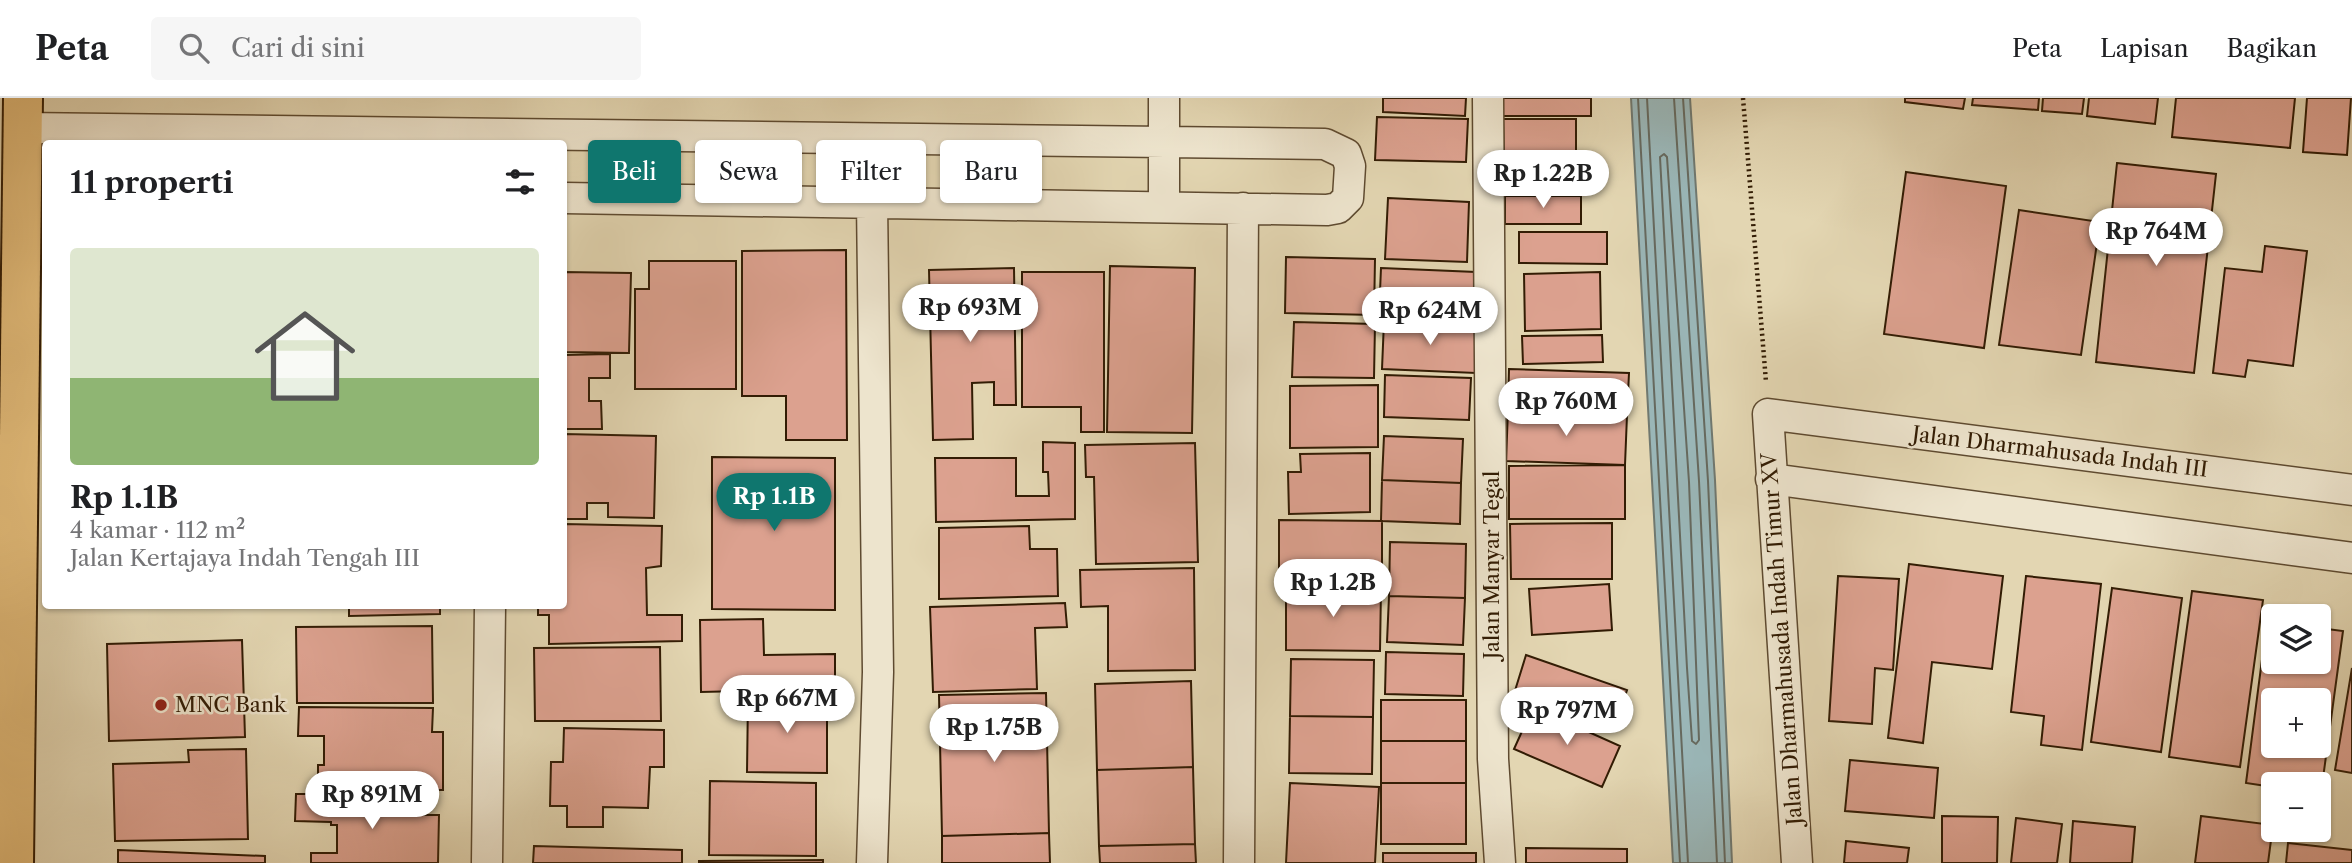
<!DOCTYPE html>
<html lang="id">
<head>
<meta charset="utf-8">
<style>
  body { margin:0; font-family:"Libre Caslon Text",serif; background:#f6f6f6; color:#202124; height:100vh; display:flex; flex-direction:column; font-size:26px; white-space:nowrap }
  * { box-sizing:border-box; margin:0 }
  p { font-size:23px; color:#757577 }
  .icon { flex:none; width:38px; height:38px; fill:none; stroke:currentColor; stroke-width:2; stroke-linecap:round; stroke-linejoin:round }
  .map { position:relative; flex:1; overflow:hidden }
  .panel { position:absolute; left:42px; top:42px; width:525px; height:469px; display:flex; flex-direction:column; background:#fff; border-radius:7px; box-shadow:0 2px 5px #0004 }
  .panel>* { flex:none }
  .top-card { position:absolute; left:588px; top:42px; width:665px; height:63px; display:flex; gap:14px }
  .controls { position:absolute; left:2261px; top:506px; display:grid; gap:14px }
  .controls a { display:grid; place-items:center; width:70px; height:70px; border-radius:7px; background:#fff; box-shadow:0 2px 5px #0004; font-size:35px }
  .price { position:absolute; translate:-50% -60px; padding:0 16px; border-radius:24px; background:#fff; color:#222; font-size:23px; line-height:46px; filter:drop-shadow(0 2px 4px #0008) }
  .price::after { content:''; position:absolute; left:50%; top:42px; width:21px; height:16px; margin-left:-10px; background:inherit; clip-path:polygon(0 0,100% 0,50% 100%) }
  .price.selected { background:#0f766e; color:#fff }
  ul { padding:0; list-style:none }
  li { display:grid; align-content:center; gap:14px; height:371px; padding:0 28px }
  li span { display:grid; place-items:center; height:217px; border-radius:7px; color:#555 }
  li>.icon { margin-inline-start:auto }
  span .icon { width:126px; height:126px; fill:#fffc; stroke-width:1 }
  li b { font-size:30px }
  h2 { display:flex; justify-content:space-between; align-items:center; height:84px; padding:0 28px; font-size:30px }
  .chip { padding:0 24px; border-radius:7px; background:#fff; box-shadow:0 2px 5px #0004; font-size:24px; line-height:63px }
  .chip.selected { background:#0f766e; color:#fff }
  header { display:flex; align-items:center; gap:42px; box-sizing:border-box; height:98px; padding:0 35px; background:#fff; border-bottom:2px solid #e0e0e0 }
  header strong { font-size:33px }
  nav { display:flex; gap:38px; margin-inline-start:auto; font-size:24px }
  .search { width:490px; height:63px; background:#f6f6f6; display:flex; align-items:center; gap:18px; box-sizing:border-box; padding:0 24px; border-radius:7px; color:#757577; font-size:26px }
  .map>svg:first-child { display:block }
  .water { fill:#9ab6b7; stroke:#70786f; stroke-width:2 }
  .lines { fill:none; stroke-linecap:round; stroke-linejoin:round }
  .shore { stroke:#66695e; stroke-width:2 }
  .building { fill:#dca18f; stroke:#321c04; stroke-width:2; fill-rule:evenodd }
  .street-casing { stroke:#5e4a30; stroke-width:33 }
  .primary-casing { stroke:#321c04; stroke-width:42 }
  .path { stroke:#321c04; stroke-width:4.5; stroke-dasharray:2 3.5; stroke-linecap:butt }
  .street { stroke:#ede4cd; stroke-width:30 }
  .primary { stroke:#e2bb79; stroke-width:38 }
  .poi-dot { fill:#8f2418; stroke:#ede4cd; stroke-width:2.5 }
  .labels { text-anchor:middle; stroke-width:5; stroke-linejoin:round; paint-order:stroke }
  .street-label { font-size:21px; fill:#321c04; stroke:#ede4cd }
  .poi-label { font-size:21px; fill:#321c04; stroke:#ede4cd; text-anchor:start }
</style>
</head>
<body>
<header>
<strong>Peta</strong>
<div class="search"><svg class="icon" aria-label="search" viewBox="0 0 24 24"><circle cx="10" cy="10" r="6"/><path d="M15 15l6 6"/></svg>Cari di sini</div>
<nav><a>Peta</a><a>Lapisan</a><a>Bagikan</a></nav>
</header>
<div class="map">
<svg width="2352" height="765" viewBox="0 0 2352 765">
  <rect width="100%" height="100%" fill="#e3d6b2"/>
  <filter id="stains"><feTurbulence type="fractalNoise" baseFrequency=".00286" numOctaves="4"/><feColorMatrix values="0 0 0 0 .2 0 0 0 0 .09 0 0 0 0 .02 0 0 0 .5 -.17"/></filter>
  <radialGradient id="worn" r=".72"><stop offset=".6" stop-color="#630" stop-opacity="0"/><stop offset="1" stop-color="#630" stop-opacity=".3"/></radialGradient>
  <path class="water" d="M1631,0H1690L1715,382L1732,765H1673Z"/>
  <g class="lines">
    <path class="shore" d="M1638,0L1680,765
      M1647,0L1688,765
      M1674,0L1699,383L1717,765
      M1683,0L1708,383L1725,765
      M1664,56L1667,59L1689,384L1699,642L1696,646L1692,643L1687,570L1660,59Z"/>
  </g>
  <path class="building" d="M1383,0H1466L1465,18L1383,14Z
    M1499,0H1591V18H1499Z
    M1905,0H1965L1963,11L1905,4Z
    M1973,0H2039L2038,12L1972,7Z
    M2043,0H2084L2082,16L2042,13Z
    M2089,0H2158L2155,26L2087,18Z
    M2176,0H2295L2290,50L2172,39Z
    M2307,0H2351L2347,57L2303,54Z
    M1377,19L1468,21L1466,64L1375,62Z
    M1503,21H1576V64L1504,65Z
    M2117,65L2216,76L2194,275L2096,264Z
    M1511,68H1577V95H1511Z
    M1906,74L2006,88L1984,250L1884,236Z
    M1505,98H1581V126H1505Z
    M1388,100L1469,104L1467,164L1385,161Z
    M2019,112L2100,124L2081,257L1999,247Z
    M1519,134H1607V166L1519,165Z
    M2265,148L2307,153L2293,268L2248,262L2245,279L2213,275L2225,170L2262,174Z
    M846,152L847,342H786V298H742V153Z
    M1286,159L1375,161L1374,217L1285,215Z
    M649,163H736V291H635V191H649Z
    M1110,168L1195,170L1192,335L1107,334Z
    M1014,170L1016,307H994V284L972,285L973,341L933,342L929,172Z
    M1381,170L1476,174L1474,220L1379,217Z
    M564,174L631,175L629,255L564,254Z
    M1022,174H1104V334H1081V309H1022Z
    M1600,174L1601,231L1525,233L1524,176Z
    M1384,223L1477,227L1476,275L1382,271Z
    M1294,224L1375,226L1374,280L1292,279Z
    M1602,237L1603,264L1523,266L1522,238Z
    M610,256V280H589V303H601L602,331H564V257Z
    M1509,271L1629,275L1627,317L1508,312Z
    M1385,277L1471,280L1469,322L1384,319Z
    M1378,287V349L1290,350V288Z
    M1508,312L1627,317L1625,367L1506,363Z
    M564,336L656,338L654,420L608,419V405H587V421H564Z
    M1384,338L1463,341L1461,385L1382,382Z
    M1043,344L1075,345V421L936,424L935,360H1016V398H1049L1048,374H1043Z
    M1195,345L1198,464L1096,466L1094,379H1086L1085,347Z
    M1370,355V414L1289,416L1288,374H1301L1300,356Z
    M712,359L835,360V512L712,511Z
    M1625,367V421H1509V368Z
    M1382,382L1461,385L1460,426L1381,423Z
    M1279,422L1382,423V482L1279,481Z
    M1612,425V481H1511L1510,426Z
    M564,426L662,428L661,468L646,470L647,517H682V543L549,546V517H538V508H564Z
    M1029,428L1030,451H1057L1058,498L939,501V430Z
    M1390,444L1466,446L1465,500L1389,498Z
    M1909,466L2003,478L1992,571L1932,564L1923,645L1888,640Z
    M1194,470L1195,572L1108,573V508L1081,509L1080,472Z
    M1838,478L1899,481L1893,572L1875,570L1872,626L1829,623Z
    M2026,478L2101,486L2082,652L2041,647L2044,618L2011,614Z
    M1609,486L1612,532L1532,537L1529,491Z
    M1286,490H1381L1380,553L1286,552Z
    M2112,490L2182,500L2161,654L2091,644Z
    M2192,493L2263,502L2240,669L2169,659Z
    M1389,498L1465,500L1463,547L1387,544Z
    M1065,505L1067,529L1035,530L1037,591L933,594L930,509Z
    M349,508H440V516L349,518Z
    M763,521L764,557L835,556V591L701,594L700,522Z
    M2267,523L2273,524V564H2319V530L2343,533L2321,695L2319,686H2273V689L2246,685ZM2273,602H2319V648H2273Z
    M432,528L433,605H297L296,529Z
    M242,542L245,639L109,643L107,546Z
    M660,549L661,623H535L534,550Z
    M1386,554L1464,556L1463,598L1385,596Z
    M1526,557L1627,592L1613,633L1513,599Z
    M1291,561L1374,562L1373,619L1290,618Z
    M2352,570V675L2335,672Z
    M1191,583L1193,669L1097,672L1095,586Z
    M1046,595L1049,735L942,738L939,597Z
    M748,599L827,600V675L747,674Z
    M1381,602H1466V643H1381Z
    M299,609L433,610L432,634H443V692L318,691V667H324V638H298Z
    M1533,609L1620,648L1602,689L1514,651Z
    M1290,618L1373,619L1372,676L1289,675Z
    M564,630L664,632V669H650L648,710L603,709V729H567V708H550L551,664H563Z
    M1381,643H1466V685H1381Z
    M246,651L248,741L115,743L113,666L189,664L188,652Z
    M1850,662L1938,670L1934,720L1845,713Z
    M1193,669L1195,746L1099,748L1097,672Z
    M710,683L816,685V758L709,757Z
    M1290,685L1379,689L1375,765H1286Z
    M1381,685H1466V746H1381Z
    M296,696H335V704H399V717H439L438,765H311V755H337V727H331V724L295,723Z
    M1942,718L1998,719L1997,765H1942Z
    M2201,718L2273,727L2268,765H2195Z
    M2016,720L2062,726L2057,765H2011Z
    M2073,723L2135,729L2132,765H2070Z
    M1049,735L1050,765H942V738Z
    M1846,743L1909,750L1907,765H1844Z
    M2288,745L2352,752V765H2286Z
    M1195,746L1196,765H1100L1099,748Z
    M534,748L682,752V765H533Z
    M1526,750L1627,751V765H1526Z
    M118,752L265,758V765H118Z
    M1383,755H1476V765H1383Z
    M823,762V765H699V763Z"/>
  <g class="lines">
    <defs>
      <path id="street" d="M1488,0L1493,661L1500,765
        M23,30L1325,46L1346,56L1350,68L1348,100L1338,110L1327,112L564,100
        M872,104L878,574L872,765
        M1164,108V0
        M1771,381L2352,460
        M487,765L490,508
        M1239,765L1243,110
        M1797,765L1768,316L2352,392"/>
      <path id="primary" d="M14,765L23,0"/>
    </defs>
    <use href="#street" class="street-casing"/>
    <use href="#primary" class="primary-casing"/>
    <path class="path" d="M1743,0L1766,284"/>
    <use href="#street" class="street"/>
    <use href="#primary" class="primary"/>
  </g>
  <circle class="poi-dot" cx="161" cy="607" r="7"/>
  <g class="labels">
    <g class="street-label">
      <text transform="translate(2060 354) rotate(7)" y="7">Jalan Dharmahusada Indah III</text>
      <text transform="translate(1492 467) rotate(-90)" y="7">Jalan Manyar Tegal</text>
      <text transform="translate(1782 541) rotate(-94)" y="7">Jalan Dharmahusada Indah Timur XV</text>
    </g>
    <g class="poi-label">
      <text x="175" y="614">MNC Bank</text>
    </g>
  </g>
  <rect width="100%" height="100%" filter="url(#stains)"/>
  <rect width="100%" height="100%" fill="url(#worn)"/>
</svg>
<div class="controls">
<a><svg class="icon" aria-label="layers" viewBox="0 0 24 24"><path d="M12 4l9 5-9 5-9-5zM3 14l9 5 9-5"/></svg></a>
<a>+</a>
<a>−</a>
</div>
<b class="price" style="left:1543px;top:112px">Rp 1.22B</b>
<b class="price" style="left:2156px;top:170px">Rp 764M</b>
<b class="price" style="left:970px;top:246px">Rp 693M</b>
<b class="price" style="left:1430px;top:249px">Rp 624M</b>
<b class="price" style="left:1566px;top:340px">Rp 760M</b>
<b class="price selected" style="left:774px;top:435px">Rp 1.1B</b>
<b class="price" style="left:1333px;top:521px">Rp 1.2B</b>
<b class="price" style="left:787px;top:637px">Rp 667M</b>
<b class="price" style="left:1567px;top:649px">Rp 797M</b>
<b class="price" style="left:994px;top:666px">Rp 1.75B</b>
<b class="price" style="left:372px;top:733px">Rp 891M</b>
<div class="top-card">
<a class="chip selected">Beli</a>
<a class="chip">Sewa</a>
<a class="chip">Filter</a>
<a class="chip">Baru</a>
</div>
<section class="panel">
<h2>11 properti<svg class="icon" aria-label="filters" viewBox="0 0 24 24"><path d="M4 7h16M4 17h16"/><circle cx="9" cy="7" r="2"/><circle cx="15" cy="17" r="2"/></svg></h2>
<ul>
<li><span style="background:linear-gradient(#dfe7d0 60%,#8fb573 0)"><svg class="icon" aria-label="home" viewBox="0 0 24 24"><path d="M3 11l9-7 9 7M6 9v11h12V9"/></svg></span><div><b>Rp 1.1B</b><p>4 kamar · 112 m²</p><p>Jalan Kertajaya Indah Tengah III</p></div></li>
</ul>
</section>
</div>
</body>
</html>
